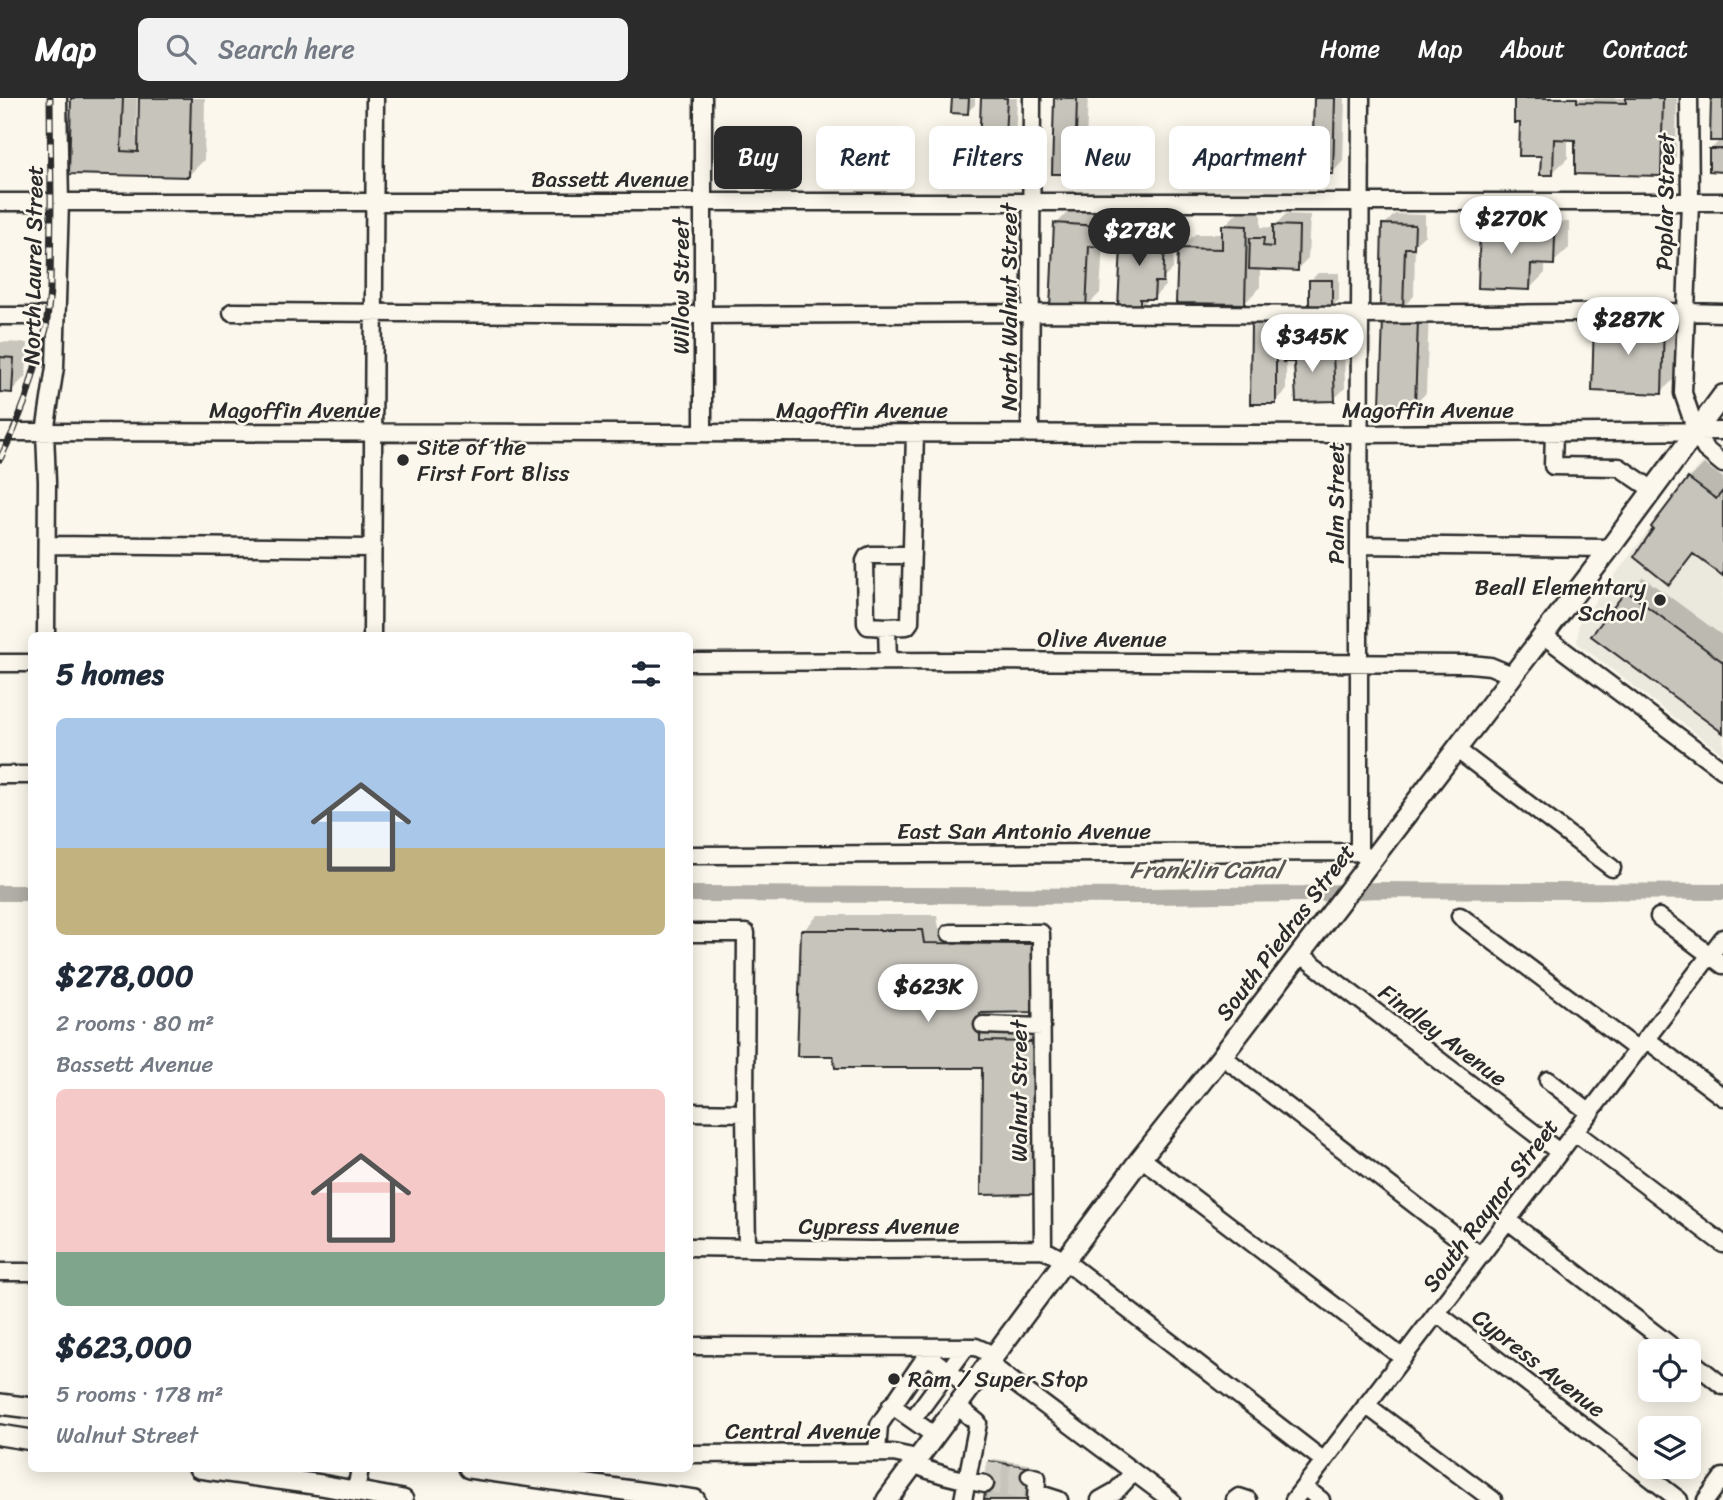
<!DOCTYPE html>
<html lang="en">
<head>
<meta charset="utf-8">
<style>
  body { margin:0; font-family:Sriracha,sans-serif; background:#f2f2f3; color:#1f2937; height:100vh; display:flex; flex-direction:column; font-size:26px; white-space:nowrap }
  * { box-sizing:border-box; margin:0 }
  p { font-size:23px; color:#747a83 }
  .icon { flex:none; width:38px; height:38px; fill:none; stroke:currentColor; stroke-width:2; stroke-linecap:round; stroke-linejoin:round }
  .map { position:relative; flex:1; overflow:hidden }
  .drawer { position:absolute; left:28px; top:534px; width:665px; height:840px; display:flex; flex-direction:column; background:#fff; border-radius:10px; box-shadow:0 4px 18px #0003 }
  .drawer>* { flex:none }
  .guide { position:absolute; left:714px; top:28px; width:665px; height:63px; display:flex; gap:14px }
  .tools { position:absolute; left:1638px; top:1241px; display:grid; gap:14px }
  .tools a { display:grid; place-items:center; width:63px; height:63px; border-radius:10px; background:#fff; box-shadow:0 4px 18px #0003; font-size:35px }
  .price { position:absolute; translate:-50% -60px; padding:0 16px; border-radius:24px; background:#fff; color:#222; font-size:23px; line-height:46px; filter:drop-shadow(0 2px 4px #0008) }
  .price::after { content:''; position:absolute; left:50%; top:42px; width:21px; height:16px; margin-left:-10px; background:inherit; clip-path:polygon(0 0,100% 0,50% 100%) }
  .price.on { background:#2b2b2b; color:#fff }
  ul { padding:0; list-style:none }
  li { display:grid; align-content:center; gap:14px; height:371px; padding:0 28px }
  li span { display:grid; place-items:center; height:217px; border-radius:10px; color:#555 }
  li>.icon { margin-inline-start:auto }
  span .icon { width:126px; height:126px; fill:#fffc; stroke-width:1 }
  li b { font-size:30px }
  h2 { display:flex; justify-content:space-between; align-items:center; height:84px; padding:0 28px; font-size:30px }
  .pill { padding:0 24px; border-radius:10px; background:#fff; box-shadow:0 4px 18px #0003; font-size:24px; line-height:63px }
  .pill.on { background:#2b2b2b; color:#fff }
  header { display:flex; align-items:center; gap:42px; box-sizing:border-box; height:98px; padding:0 35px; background:#2b2b2b; color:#fff }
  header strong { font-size:33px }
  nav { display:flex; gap:38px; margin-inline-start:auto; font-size:24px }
  .search { width:490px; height:63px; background:#f2f2f3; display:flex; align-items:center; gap:18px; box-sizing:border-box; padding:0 24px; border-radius:10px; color:#747a83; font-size:26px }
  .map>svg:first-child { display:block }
  .built { fill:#ebe8de }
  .shadow { fill:#0003 }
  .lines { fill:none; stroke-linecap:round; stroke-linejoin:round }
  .canal { stroke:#b1afa7; stroke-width:16 }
  .building { fill:#c7c4bc; stroke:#2b2b2b; stroke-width:2 }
  .minor-tunnel { stroke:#d1cec5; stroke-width:16; stroke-dasharray:16 8; stroke-linecap:butt }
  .minor-casing { stroke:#2b2b2b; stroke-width:21 }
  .major-casing { stroke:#2b2b2b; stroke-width:24 }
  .minor { stroke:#fbf7ec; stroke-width:16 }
  .major { stroke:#fbf7ec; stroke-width:19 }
  .rail-casing { stroke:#2b2b2b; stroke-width:7 }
  .rail { stroke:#fbf7ec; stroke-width:4.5; stroke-dasharray:13; stroke-linecap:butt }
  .poi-dot { fill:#2b2b2b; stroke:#fbf7ec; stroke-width:2.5 }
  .labels { text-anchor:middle; stroke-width:5; stroke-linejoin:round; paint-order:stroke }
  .street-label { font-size:23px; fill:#2b2b2b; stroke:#fbf7ec }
  .poi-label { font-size:23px; fill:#2b2b2b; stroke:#fbf7ec; text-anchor:start }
  .water-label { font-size:24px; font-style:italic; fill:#5a5956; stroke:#fbf7ec }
</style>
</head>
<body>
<header>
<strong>Map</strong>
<div class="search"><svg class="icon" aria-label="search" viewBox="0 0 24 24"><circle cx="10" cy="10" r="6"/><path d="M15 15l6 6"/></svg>Search here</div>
<nav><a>Home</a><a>Map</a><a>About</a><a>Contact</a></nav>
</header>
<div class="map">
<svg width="1723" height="1402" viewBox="0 0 1723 1402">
  <rect width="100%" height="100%" fill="#fbf7ec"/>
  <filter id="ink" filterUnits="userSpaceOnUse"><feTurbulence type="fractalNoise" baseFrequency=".0143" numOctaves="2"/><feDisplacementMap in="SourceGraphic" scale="14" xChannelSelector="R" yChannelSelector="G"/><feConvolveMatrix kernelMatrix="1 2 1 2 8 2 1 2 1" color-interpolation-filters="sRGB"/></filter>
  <g filter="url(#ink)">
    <path class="built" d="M1704,363L1723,377V656L1577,545L1579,525L1688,380Z"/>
    <path class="shadow" d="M72,0H137L136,39H140L141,0H205L204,62L189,77L70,74Z
      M954,0H975V7L967,14Z
      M983,0H1017L1014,64L1003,75Z
      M1056,0H1088L1085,63L1074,75Z
      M1316,0H1345L1343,63L1332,75Z
      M1516,0H1677L1676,61L1661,76L1577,40H1568V60L1552,75L1521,23Z
      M1713,0H1723V72L1711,51L1721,41Z
      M962,30H975L976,67L969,75L954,37Z
      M1071,111L1128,114L1127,125L1135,117L1154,118L1153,134L1175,135L1173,171L1165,179V188L1154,199H1150L1139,210L1124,136L1112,148L1103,147L1100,195L1085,210L1056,126Z
      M1497,112L1546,114L1545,123L1569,124V150L1553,165H1545V175L1530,190L1482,127Z
      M1239,113H1261V129L1275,130V127L1286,116L1310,117L1308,160L1297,171L1260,169V189L1245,205L1179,151L1195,136H1224V128Z
      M1395,116L1425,117V137L1415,146L1414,198L1400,212L1429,213L1426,295L1415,306L1385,223L1384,127Z
      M1318,175H1339V202L1331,209L1311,182Z
      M1679,210L1676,279L1661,294L1596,223Z
      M1263,214L1287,215L1286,246L1295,237H1314L1315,246L1344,245L1345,290L1334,301L1296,262L1286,263V293L1275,304L1252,226Z
      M0,244L28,245L26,278L11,293L0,292Z
      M1704,366L1723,380V476L1695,455L1669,485L1689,381Z
      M1643,479L1723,538V633L1593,537L1628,494Z
      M818,817H937L939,830L1049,832L1050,898L1035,913H994V928L1049,930L1047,1079L1032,1095L983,968L803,833Z
      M994,1361L1034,1367L1029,1402H986L991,1364Z"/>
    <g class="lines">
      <path class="canal" d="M0,795H32
        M690,796L1151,798L1304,796L1377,792L1723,794"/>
    </g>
    <path class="building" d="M71,0H123L121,53L138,54L139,0H191L189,79L69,76Z
      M952,0H969L968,16L951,15Z
      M981,0H1007L1003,77L978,76Z
      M1054,0H1077L1075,76H1052Z
      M1314,0H1335L1333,76H1312Z
      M1514,0H1577V4L1626,5V0H1663L1661,78L1575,76V42L1554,41L1553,77H1540L1541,58H1519L1520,25H1514Z
      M1711,0H1723V43H1710Z
      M953,37H969V76H953Z
      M1709,51H1723V74L1709,73Z
      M1054,125L1113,129L1112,150L1089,148L1086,212L1050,210Z
      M1382,126L1415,127L1414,150H1405L1403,211L1380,210Z
      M1122,127L1143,128V145L1165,146L1163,184H1155L1154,201H1140V211L1118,210Z
      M1222,127L1247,128L1245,206L1176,205L1178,150L1222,151Z
      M1273,127L1299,128L1298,173L1249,171L1250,140H1264L1263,148L1273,149Z
      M1480,127L1531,128V138H1555L1554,167L1531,166L1530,192L1478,190Z
      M1309,182H1332V211H1309Z
      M1383,222L1418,223L1415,308L1380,307Z
      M1594,222L1664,225L1662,296L1592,293Z
      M1251,225H1276V306H1250Z
      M1304,247V256L1333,255L1335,303L1296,304L1294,264H1283L1282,248Z
      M0,259L14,260L12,295L0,294Z
      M1688,380L1716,401L1723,393V478L1693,456L1669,487L1634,459L1653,431L1651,429Z
      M1626,493L1723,564V635L1591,538Z
      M801,832H922L924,845L1035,846L1036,914L980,915V943L1035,944L1033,1096L981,1097L982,970H835L833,958H797Z
      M989,1363L1032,1370L1028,1402H984Z"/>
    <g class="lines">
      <path class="minor-tunnel" d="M918,1278L930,1286
        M986,1371L1030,1378
        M985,1386L1027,1394"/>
      <defs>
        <path id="minor" d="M1361,0L1359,447V754L1370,762
          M1689,0L1690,104L1683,295L1696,333L1705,351L1723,366
          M0,104H1723
          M232,214L703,217L1032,215L1360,217L1686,214L1723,215
          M0,218H56
          M0,334L1359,336L1723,333
          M1554,334L1553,368L1619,369L1653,392
          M703,335V0
          M1030,335L1032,0
          M47,447L373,450
          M1359,447L1610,450
          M887,529L868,528L866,525L865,463L867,459L871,457H912
          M46,537L47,384L45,334L55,269L60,104L58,0
          M372,537L375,0
          M1543,537L1723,672
          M888,563L887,529L907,528L910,524L915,335
          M690,564L970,563L1470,566L1490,568L1512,577
          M0,565H32
          M1456,651L1612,770
          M0,677H32
          M690,757L1359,754
          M1460,818L1638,952
          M1659,819L1723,867
          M690,835H746L745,1015L747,1150
          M950,835H1041L1043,1151
          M1300,856L1559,1054
          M983,927L1042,929
          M1646,941L1723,999
          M1222,958L1480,1157
          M1548,982L1590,1015
          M690,1014L745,1015
          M1575,1034L1723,1146
          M1141,1060L1403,1260
          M1507,1122L1678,1253
          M690,1149L870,1152L1043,1151L1065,1163L1324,1363
          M0,1174H32
          M1437,1215L1679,1402
          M690,1248L976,1249L994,1257
          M927,1257L969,1289
          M1689,1261L1723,1288
          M988,1265L1171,1402
          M891,1307L934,1337
          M956,1307L978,1325L963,1402
          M1366,1307L1493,1402
          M913,1321L966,1249
          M877,1355L879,1327L927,1257V1249
          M690,1356L893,1355L917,1360
          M913,1366C936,1376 960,1382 985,1386
          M1030,1378L1037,1380L1036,1402
          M1304,1389L1321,1402
          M356,1393L360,1370
          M1037,1395L1059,1402
          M1100,1402L1116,1393L1134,1374
          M1235,1402L1239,1399L1248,1402
          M1294,1402L1723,840
          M1706,1402L1723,1379"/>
        <path id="major" d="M0,1306L32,1310
          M0,1337L32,1342
          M199,1370L321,1387L403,1402
          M469,1370L695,1402
          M887,1402L1141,1060L1222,958L1610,450L1723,297"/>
      </defs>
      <use href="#minor" class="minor-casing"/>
      <use href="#major" class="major-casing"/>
      <use href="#minor" class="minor"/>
      <use href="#major" class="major"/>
      <defs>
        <path id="rail" d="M0,361L13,334L26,301L46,231L50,193L51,104L50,0"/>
      </defs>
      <use href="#rail" class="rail-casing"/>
      <use href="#rail" class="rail"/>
    </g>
  </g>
  <g class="poi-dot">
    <circle cx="403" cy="362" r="7"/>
    <circle cx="1660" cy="502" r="7"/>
    <circle cx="894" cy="1281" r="7"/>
  </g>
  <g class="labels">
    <g class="street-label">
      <text x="610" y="89">Bassett Avenue</text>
      <text transform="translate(1665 104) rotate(-89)" y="8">Poplar Street</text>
      <text transform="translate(33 167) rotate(-89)" y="8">North Laurel Street</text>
      <text transform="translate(681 188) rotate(-90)" y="8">Willow Street</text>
      <text transform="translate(1009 209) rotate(-90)" y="8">North Walnut Street</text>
      <text x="295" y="320">Magoffin Avenue</text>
      <text x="862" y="320">Magoffin Avenue</text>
      <text x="1428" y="320">Magoffin Avenue</text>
      <text transform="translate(1336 405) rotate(-90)" y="8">Palm Street</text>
      <text x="1102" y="549">Olive Avenue</text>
      <text x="1024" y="741">East San Antonio Avenue</text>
      <text transform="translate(1285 834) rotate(-53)" y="8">South Piedras Street</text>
      <text transform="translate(1443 937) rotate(37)" y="8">Findley Avenue</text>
      <text transform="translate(1019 993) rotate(-90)" y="8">Walnut Street</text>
      <text transform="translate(1490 1107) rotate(-53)" y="8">South Raynor Street</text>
      <text x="879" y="1136">Cypress Avenue</text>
      <text transform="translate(1539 1265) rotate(38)" y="8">Cypress Avenue</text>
      <text x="803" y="1341">Central Avenue</text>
    </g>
    <g class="poi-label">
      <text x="417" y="357">Site of the<tspan x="417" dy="26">First Fort Bliss</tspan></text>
      <text x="1646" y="497" text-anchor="end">Beall Elementary<tspan x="1646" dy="26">School</tspan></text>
      <text x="908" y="1289">Ram / Super Stop</text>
    </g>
    <g class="water-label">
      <text x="1206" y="780">Franklin Canal</text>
    </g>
  </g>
</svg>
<div class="tools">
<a><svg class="icon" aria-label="locate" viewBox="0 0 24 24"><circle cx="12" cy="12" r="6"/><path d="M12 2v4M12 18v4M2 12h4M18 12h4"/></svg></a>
<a><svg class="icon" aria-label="layers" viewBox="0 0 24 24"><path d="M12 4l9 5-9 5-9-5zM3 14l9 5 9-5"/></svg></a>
</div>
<b class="price" style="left:1511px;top:158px">$270K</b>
<b class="price on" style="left:1139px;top:170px">$278K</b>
<b class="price" style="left:1628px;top:259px">$287K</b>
<b class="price" style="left:1312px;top:276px">$345K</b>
<b class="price" style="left:928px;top:926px">$623K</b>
<div class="guide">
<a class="pill on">Buy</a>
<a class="pill">Rent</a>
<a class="pill">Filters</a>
<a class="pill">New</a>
<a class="pill">Apartment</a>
</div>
<section class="drawer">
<h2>5 homes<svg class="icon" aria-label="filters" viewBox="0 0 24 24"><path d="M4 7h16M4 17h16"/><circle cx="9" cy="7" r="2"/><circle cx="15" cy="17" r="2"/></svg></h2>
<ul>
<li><span style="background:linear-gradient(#a9c7e8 60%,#c2b280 0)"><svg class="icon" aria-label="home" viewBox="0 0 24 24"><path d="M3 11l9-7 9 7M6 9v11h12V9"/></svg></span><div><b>$278,000</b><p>2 rooms · 80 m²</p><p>Bassett Avenue</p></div></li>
<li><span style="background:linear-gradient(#f6c9c9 75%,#7fa58c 0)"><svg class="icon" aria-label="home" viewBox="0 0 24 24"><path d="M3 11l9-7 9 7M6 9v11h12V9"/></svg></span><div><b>$623,000</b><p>5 rooms · 178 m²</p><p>Walnut Street</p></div></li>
</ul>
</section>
</div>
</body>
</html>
